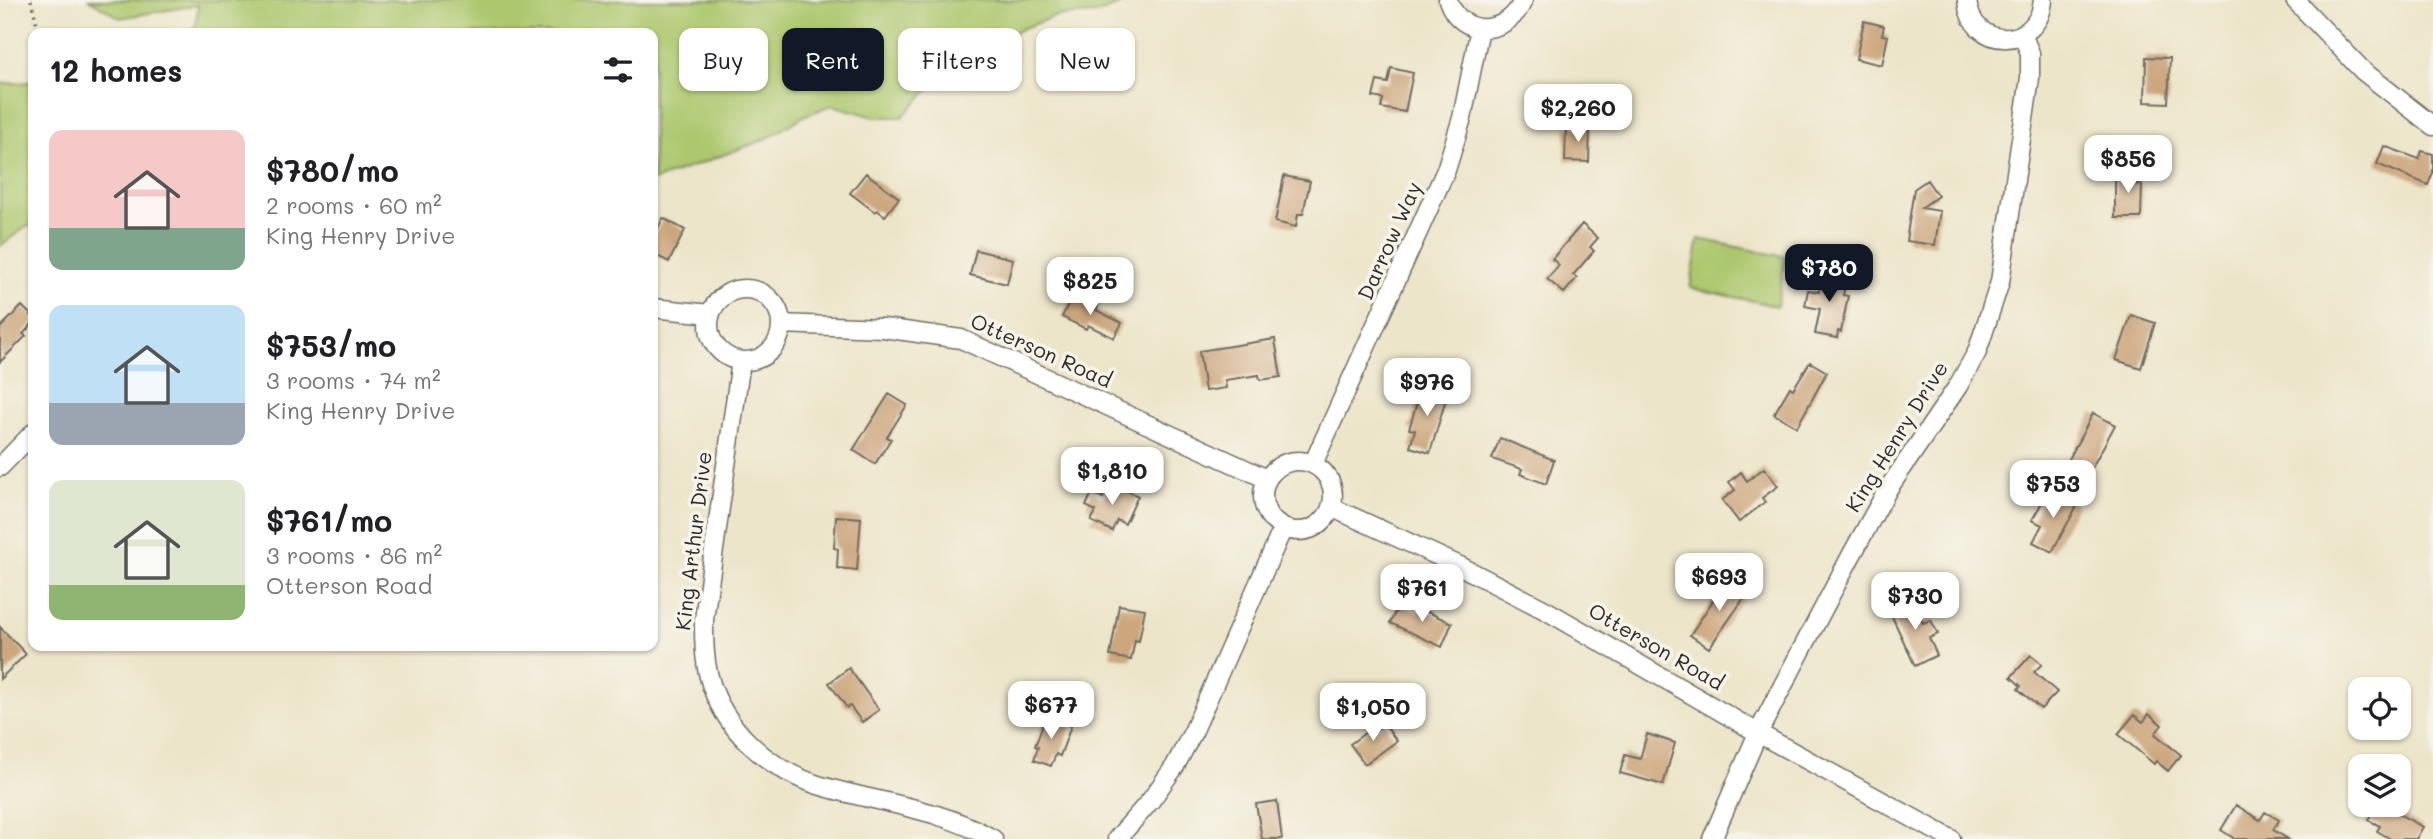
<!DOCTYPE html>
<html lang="en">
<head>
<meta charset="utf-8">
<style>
  body { margin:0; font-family:Mali,sans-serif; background:#f6f6f6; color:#202124; height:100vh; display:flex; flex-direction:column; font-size:26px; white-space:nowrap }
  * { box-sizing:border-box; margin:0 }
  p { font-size:23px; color:#757577 }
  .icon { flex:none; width:38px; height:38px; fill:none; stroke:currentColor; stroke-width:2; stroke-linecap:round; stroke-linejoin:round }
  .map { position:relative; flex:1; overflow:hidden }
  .side { position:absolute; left:28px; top:28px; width:630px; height:623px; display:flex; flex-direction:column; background:#fff; border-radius:14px; box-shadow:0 2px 5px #0004 }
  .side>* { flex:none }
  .hud { position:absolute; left:679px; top:28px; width:665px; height:63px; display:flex; gap:14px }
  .buttons { position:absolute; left:2348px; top:677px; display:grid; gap:14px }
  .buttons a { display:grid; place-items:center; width:63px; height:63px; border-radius:14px; background:#fff; box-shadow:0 2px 5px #0004; font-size:35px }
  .price { position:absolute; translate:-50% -60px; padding:0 16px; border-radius:14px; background:#fff; color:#222; font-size:23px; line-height:46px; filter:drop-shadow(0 2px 4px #0008) }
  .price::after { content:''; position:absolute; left:50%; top:42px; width:21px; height:16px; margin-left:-10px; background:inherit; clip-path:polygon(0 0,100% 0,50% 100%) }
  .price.current { background:#111827; color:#fff }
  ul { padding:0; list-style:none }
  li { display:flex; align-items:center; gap:21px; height:175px; padding:0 21px }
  li span { display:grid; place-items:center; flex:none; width:196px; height:140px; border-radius:14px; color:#555 }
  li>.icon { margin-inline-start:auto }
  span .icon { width:84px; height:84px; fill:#fffc; stroke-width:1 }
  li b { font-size:30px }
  h2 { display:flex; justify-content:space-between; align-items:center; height:84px; padding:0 21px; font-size:30px }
  .tag { padding:0 24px; border-radius:14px; background:#fff; box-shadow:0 2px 5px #0004; font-size:24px; line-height:63px }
  .tag.current { background:#111827; color:#fff }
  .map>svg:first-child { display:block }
  .green { fill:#acc76d; stroke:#6c794c; stroke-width:2 }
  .building { fill:#cca67d }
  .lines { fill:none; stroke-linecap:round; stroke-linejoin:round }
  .minor-casing { stroke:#6f6c62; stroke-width:21 }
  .path { stroke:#6f6c62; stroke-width:3.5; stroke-dasharray:2 5; stroke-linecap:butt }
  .minor { stroke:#fff; stroke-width:18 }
  .labels { text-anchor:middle; stroke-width:7; stroke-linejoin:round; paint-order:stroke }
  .street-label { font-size:21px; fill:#2b2b2b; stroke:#f7f3e8 }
</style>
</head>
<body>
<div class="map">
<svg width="2433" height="839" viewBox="0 0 2433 839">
  <rect width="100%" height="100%" fill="#f7f3e8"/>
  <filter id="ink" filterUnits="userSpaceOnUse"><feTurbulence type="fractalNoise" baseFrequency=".0143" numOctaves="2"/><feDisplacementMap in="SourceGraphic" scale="14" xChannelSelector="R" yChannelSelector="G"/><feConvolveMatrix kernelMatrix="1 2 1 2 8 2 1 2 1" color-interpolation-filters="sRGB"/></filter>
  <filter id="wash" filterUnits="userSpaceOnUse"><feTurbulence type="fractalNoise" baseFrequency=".00686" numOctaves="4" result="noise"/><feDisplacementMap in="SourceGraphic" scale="28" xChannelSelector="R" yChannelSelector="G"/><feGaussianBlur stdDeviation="1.57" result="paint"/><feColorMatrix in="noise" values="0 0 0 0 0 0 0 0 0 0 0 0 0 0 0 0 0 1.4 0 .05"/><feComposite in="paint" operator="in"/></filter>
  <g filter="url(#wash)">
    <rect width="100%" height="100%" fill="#ece5c9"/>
    <path class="green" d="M90,0H1131L1096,14L1056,16L1021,29L990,49L956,56L940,78L902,117H875L832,105L806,115L766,139L653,181V33H187L196,25L198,5L120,18Z
      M33,82V225L26,227L0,246V84Z
      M1699,239L1786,257L1777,306L1690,288Z"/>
    <g id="blocks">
      <path class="building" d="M1864,21L1884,26L1882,35L1888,36L1882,65L1856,59Z
        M2146,57L2170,58L2168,103L2145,102Z
        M1391,68L1413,73L1405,112L1381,108L1383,99L1373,97L1377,81L1388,83Z
        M1566,127L1590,128L1589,162L1565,161Z
        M2384,146L2419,159L2422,151L2433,154V172L2428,185L2377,164Z
        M2115,171H2138V185H2142L2141,218H2115Z
        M866,173L899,198L885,216L877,210L875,212L850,193Z
        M1284,176L1310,181L1303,214H1298L1296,227L1275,222Z
        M1927,180L1938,196L1921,208L1940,211L1935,245L1906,241L1914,189Z
        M663,218L685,230L669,262L653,254V238Z
        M1582,224L1598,238L1590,247L1594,251L1573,275L1577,278L1564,293L1547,279L1559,265L1552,259Z
        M976,250L1013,259L1007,284L970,275Z
        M1823,271L1847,276L1843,295L1848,296L1841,332L1838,331L1837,338L1815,334L1820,309L1805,306L1808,290L1819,292Z
        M1073,294L1098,306L1096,310L1122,323L1114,338L1088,325L1086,329L1062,317Z
        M22,306L33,317V323L23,334L26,336L0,362V328Z
        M2131,315L2155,323L2141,368L2116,360Z
        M1275,339L1281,377L1260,380L1259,375L1225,380L1226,388L1205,391L1199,351Z
        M1810,362L1827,372L1797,427L1774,414L1790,387L1793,389Z
        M1427,385L1448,392L1430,453L1410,447L1415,430L1409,429L1419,396L1423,398Z
        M889,394L907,405L887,437L891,439L875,464L853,450Z
        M2093,413L2115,425L2088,475L2067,463Z
        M1500,438L1554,460L1546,484L1520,474L1522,469L1492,459Z
        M1764,468L1778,486L1762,498L1765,502L1739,522L1722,500L1735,490L1729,482L1741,472L1747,481Z
        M1110,483L1138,496L1125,524L1117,520L1112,531L1091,521L1096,511L1086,506L1092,493L1103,498Z
        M2049,490L2077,506L2052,552L2033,542L2042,525L2032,520Z
        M836,516L861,518L857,570L837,568L838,549L834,548Z
        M1728,578L1749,591L1709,648L1690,635Z
        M1912,600L1923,623L1931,620L1938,634L1929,638L1937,655L1915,666L1889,610Z
        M1399,603L1419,613L1421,609L1452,623L1442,647L1390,623Z
        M1119,605L1145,609L1139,641L1135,640L1131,660L1110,656Z
        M0,627L26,654L0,679Z
        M2031,655L2042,664L2034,672L2057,692L2041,709L2018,689L2021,686L2011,677Z
        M849,668L879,710L862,722L850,706L847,708L829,683Z
        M2149,714L2162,725L2155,734L2181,755L2168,771L2156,761L2154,764L2118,734L2134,715L2143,722Z
        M1046,716L1071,726L1060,756L1056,754L1051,766L1034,760L1038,747L1035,746Z
        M1384,724L1397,741L1365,764L1350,744L1372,728L1375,731Z
        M1647,734L1675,743L1663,785L1620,773L1625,755L1640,759Z
        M1277,801L1282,839H1262L1256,804Z
        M2236,805L2260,820L2265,812L2279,820L2273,830L2288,839H2235L2221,830Z
        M2376,805H2382L2423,827L2416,839H2391L2377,831L2380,826L2368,820Z"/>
    </g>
  </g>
  <g filter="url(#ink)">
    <use href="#blocks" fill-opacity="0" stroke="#6f6c62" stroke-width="2"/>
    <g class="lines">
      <defs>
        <path id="minor" d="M1448,0C1461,39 1509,36 1523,0
          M1967,0C1971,51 2039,51 2043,0
          M2295,0L2363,71L2433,126
          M709 325a36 36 0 1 1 72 0a36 36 0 1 1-72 0Z
          M653,308L710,314
          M781,324L883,328L961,339L1267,479
          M741,361L704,619C704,638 704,658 709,677C722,727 767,768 815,784C875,803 938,807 993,839
          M1263 496a35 35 0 1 1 70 0a35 35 0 1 1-70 0Z
          M1313,464L1446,170L1462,118L1480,28
          M0,467L33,433
          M1331,507L1462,567L1547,611L1758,733L1951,839
          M1117,839L1151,800L1175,766L1194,730L1283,528
          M1712,839L1758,733L1851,556L1888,489L1958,386L1977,352L2000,282L2030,78V53L2022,34"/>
      </defs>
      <use href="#minor" class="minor-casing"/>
      <path class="path" d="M31,0L39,33"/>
      <use href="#minor" class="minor"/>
    </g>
  </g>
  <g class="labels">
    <g class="street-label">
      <text transform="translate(1390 241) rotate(-66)" y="7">Darrow Way</text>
      <text transform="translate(1041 351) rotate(24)" y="7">Otterson Road</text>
      <text transform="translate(1897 437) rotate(-58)" y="7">King Henry Drive</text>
      <text transform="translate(694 541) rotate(-83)" y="7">King Arthur Drive</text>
      <text transform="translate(1656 647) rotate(30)" y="7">Otterson Road</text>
    </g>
  </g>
</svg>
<div class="buttons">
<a><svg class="icon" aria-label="locate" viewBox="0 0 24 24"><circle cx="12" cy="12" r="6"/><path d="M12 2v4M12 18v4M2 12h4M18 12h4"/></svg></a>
<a><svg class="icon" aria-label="layers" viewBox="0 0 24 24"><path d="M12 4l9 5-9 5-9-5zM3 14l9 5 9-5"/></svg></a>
</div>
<b class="price" style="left:1578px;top:144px">$2,260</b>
<b class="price" style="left:2128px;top:195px">$856</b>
<b class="price current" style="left:1829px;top:304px">$780</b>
<b class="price" style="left:1090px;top:317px">$825</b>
<b class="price" style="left:1427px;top:418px">$976</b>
<b class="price" style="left:1112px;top:507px">$1,810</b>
<b class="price" style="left:2053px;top:520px">$753</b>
<b class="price" style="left:1719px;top:613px">$693</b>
<b class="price" style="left:1422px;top:624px">$761</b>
<b class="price" style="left:1915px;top:632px">$730</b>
<b class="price" style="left:1051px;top:741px">$677</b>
<b class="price" style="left:1373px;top:743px">$1,050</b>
<div class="hud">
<a class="tag">Buy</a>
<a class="tag current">Rent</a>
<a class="tag">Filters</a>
<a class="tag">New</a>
</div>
<section class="side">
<h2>12 homes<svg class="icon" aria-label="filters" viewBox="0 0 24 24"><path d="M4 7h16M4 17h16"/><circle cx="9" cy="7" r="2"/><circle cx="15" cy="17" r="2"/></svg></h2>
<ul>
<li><span style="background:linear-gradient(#f6c9c9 70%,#7fa58c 0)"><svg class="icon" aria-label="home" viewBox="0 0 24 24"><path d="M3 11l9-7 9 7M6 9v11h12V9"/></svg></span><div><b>$780/mo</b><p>2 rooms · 60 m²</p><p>King Henry Drive</p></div></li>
<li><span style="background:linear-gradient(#bfe0f5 70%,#9aa5b1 0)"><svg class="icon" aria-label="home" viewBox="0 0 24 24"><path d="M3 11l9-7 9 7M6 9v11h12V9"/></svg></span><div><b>$753/mo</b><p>3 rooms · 74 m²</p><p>King Henry Drive</p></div></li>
<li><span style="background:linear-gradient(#dfe7d0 75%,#8fb573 0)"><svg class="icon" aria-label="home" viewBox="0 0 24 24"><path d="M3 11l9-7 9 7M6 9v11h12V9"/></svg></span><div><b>$761/mo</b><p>3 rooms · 86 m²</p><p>Otterson Road</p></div></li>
</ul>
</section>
</div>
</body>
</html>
